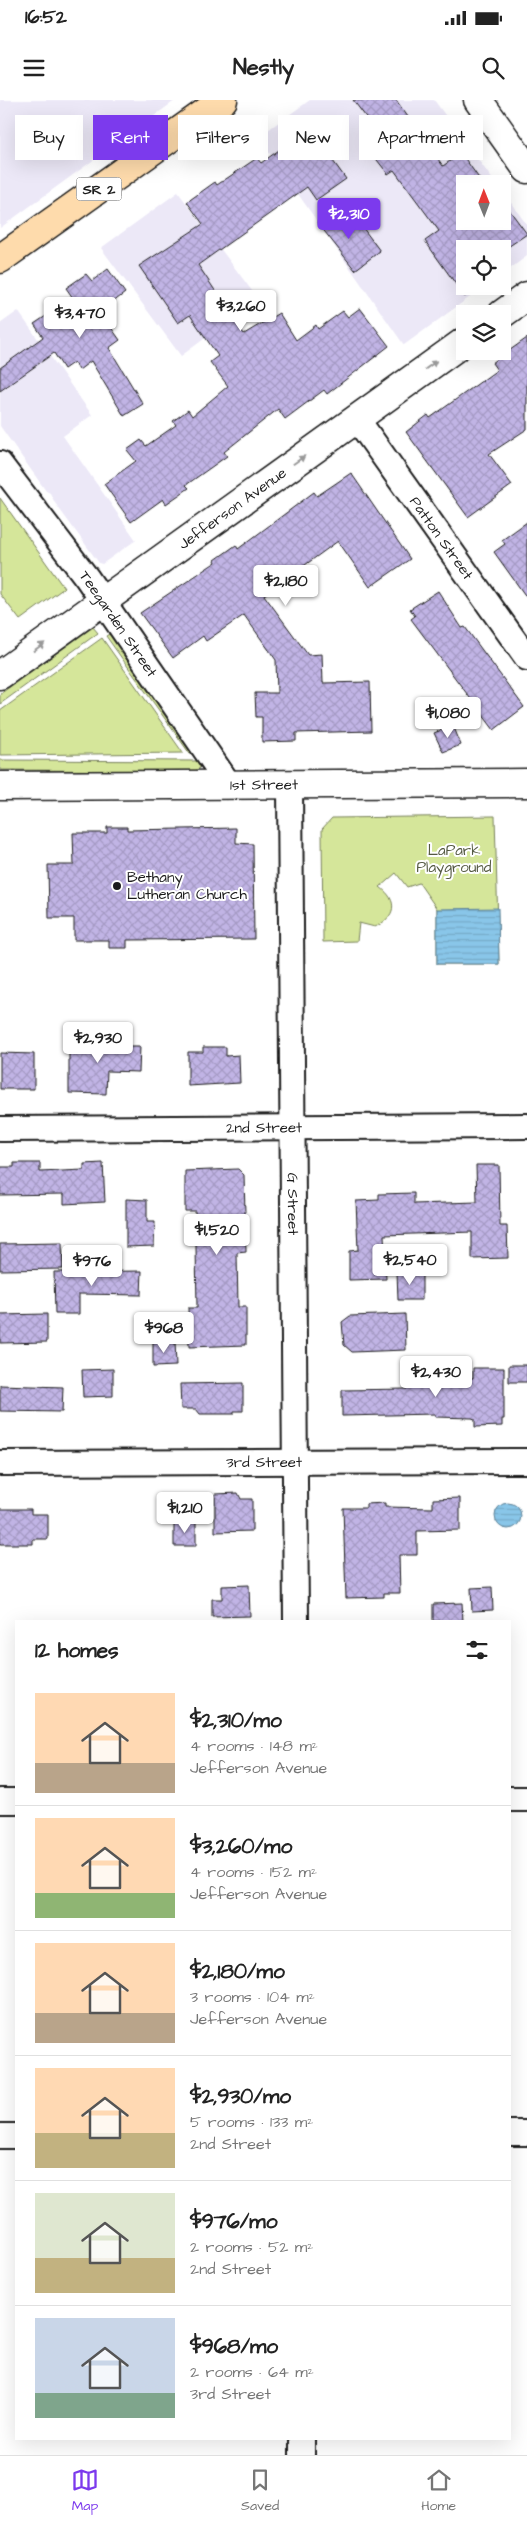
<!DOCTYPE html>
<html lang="en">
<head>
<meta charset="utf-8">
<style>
  body { margin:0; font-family:"Architects Daughter",sans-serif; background:#f6f6f6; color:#222; height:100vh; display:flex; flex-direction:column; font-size:19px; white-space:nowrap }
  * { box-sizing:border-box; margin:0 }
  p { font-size:16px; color:#767676 }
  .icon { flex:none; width:28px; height:28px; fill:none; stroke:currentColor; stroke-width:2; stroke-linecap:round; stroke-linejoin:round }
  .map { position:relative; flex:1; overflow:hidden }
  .sheet { position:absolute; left:15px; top:1520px; width:496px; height:820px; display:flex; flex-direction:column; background:#fff; border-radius:0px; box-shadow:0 5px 20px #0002 }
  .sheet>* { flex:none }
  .hud { position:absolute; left:15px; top:15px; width:498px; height:45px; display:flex; gap:10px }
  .needle { width:32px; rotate:359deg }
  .buttons { position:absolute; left:456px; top:75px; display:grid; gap:10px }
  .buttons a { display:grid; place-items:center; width:55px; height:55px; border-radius:0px; background:#fff; box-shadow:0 5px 20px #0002; font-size:25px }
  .price { position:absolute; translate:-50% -42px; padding:0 11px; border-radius:5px; background:#fff; color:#222; font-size:16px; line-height:32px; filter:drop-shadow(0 1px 2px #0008) }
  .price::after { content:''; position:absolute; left:50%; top:30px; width:15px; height:11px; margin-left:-8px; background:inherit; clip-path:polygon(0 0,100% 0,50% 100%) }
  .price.current { background:#7c3aed; color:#fff }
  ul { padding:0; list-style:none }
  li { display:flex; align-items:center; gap:15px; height:125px; padding:0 20px }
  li+li { border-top:1px solid #e0e0e0 }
  li span { display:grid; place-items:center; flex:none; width:140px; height:100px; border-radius:0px; color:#555 }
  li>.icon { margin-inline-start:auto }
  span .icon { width:60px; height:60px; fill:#fffc; stroke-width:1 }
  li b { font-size:21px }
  h2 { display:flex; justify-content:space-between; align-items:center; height:60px; padding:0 20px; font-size:21px }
  .pill { padding:0 18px; border-radius:0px; background:#fff; box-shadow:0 5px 20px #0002; font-size:18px; line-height:45px }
  .pill.current { background:#7c3aed; color:#fff }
  .status { display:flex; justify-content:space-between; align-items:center; height:35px; padding:0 25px; background:#fff; direction:ltr }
  .status svg { height:14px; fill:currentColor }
  header { display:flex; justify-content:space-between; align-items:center; height:65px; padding:0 20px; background:#fff; font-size:22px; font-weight:700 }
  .tab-bar { display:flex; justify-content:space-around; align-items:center; height:70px; border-top:1px solid #e0e0e0; background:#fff; font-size:14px; color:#767676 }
  .tab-bar a { display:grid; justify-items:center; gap:2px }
  .tab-bar .current { color:#7c3aed }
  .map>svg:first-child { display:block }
  .built { fill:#ece8f7 }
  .green { fill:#d5e69a; stroke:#78815b }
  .water { fill:url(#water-rules); stroke:#5d8297 }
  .building { fill:url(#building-cross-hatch); stroke:#1c1c1c }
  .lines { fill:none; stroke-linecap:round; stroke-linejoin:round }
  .minor-casing { stroke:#1c1c1c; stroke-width:28 }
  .tertiary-casing { stroke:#1c1c1c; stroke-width:31 }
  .primary-casing { stroke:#1c1c1c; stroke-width:31 }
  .minor { stroke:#fff; stroke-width:24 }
  .tertiary { stroke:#fff; stroke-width:28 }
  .primary { stroke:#fedbac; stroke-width:28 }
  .oneway { fill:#999 }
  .poi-dot { fill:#1c1c1c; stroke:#fff; stroke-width:2 }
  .labels { text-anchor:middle; stroke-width:4; stroke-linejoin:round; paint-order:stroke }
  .shield { fill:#fff; stroke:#606060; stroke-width:1 }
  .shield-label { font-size:14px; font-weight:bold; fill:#1c1c1c }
  .street-label { font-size:15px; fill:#1c1c1c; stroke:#fff }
  .park-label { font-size:15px; fill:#545942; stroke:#fff }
  .poi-label { font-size:15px; fill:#1c1c1c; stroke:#fff; text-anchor:start }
</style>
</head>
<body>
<div class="status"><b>16:52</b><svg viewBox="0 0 49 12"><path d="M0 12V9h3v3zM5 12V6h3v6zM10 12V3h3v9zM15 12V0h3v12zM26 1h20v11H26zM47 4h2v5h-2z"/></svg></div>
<header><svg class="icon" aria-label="menu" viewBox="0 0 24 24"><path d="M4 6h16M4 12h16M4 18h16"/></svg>Nestly<svg class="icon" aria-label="search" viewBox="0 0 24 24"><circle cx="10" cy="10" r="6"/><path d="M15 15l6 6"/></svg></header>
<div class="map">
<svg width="527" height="2355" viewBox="0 0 527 2355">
  <defs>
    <pattern id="water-rules" width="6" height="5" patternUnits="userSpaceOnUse" patternTransform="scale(1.25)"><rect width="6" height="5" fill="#89c6e9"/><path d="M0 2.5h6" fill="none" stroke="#76aac7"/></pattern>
    <pattern id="building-cross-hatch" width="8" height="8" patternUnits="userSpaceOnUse" patternTransform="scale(1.25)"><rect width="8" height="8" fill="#c1b4e5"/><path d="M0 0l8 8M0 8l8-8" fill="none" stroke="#a59ac4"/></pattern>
  </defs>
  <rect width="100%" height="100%" fill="#fff"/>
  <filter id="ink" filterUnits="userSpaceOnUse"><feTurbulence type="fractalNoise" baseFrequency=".02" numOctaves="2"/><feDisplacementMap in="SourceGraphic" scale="10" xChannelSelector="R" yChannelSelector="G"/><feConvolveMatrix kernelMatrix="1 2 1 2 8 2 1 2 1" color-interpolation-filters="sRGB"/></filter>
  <g filter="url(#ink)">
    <path class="built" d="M0,0H176L0,128Z
      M310,0H434L496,84H465V121H502L503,92L527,125V156L503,174L502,149H465V186H485L404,245L258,37Z
      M178,92L258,199L181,256L101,148Z
      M18,211L92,315L63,336L136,440L102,464L99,463L55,403L50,393L46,391L0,326V224Z"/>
    <path class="green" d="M0,398L64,488L20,520L0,494Z
      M93,527L98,533L0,604V594Z
      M111,533L197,654H190L106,536Z
      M102,538L183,653L0,655V611Z
      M0,660L199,661L200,662V668L195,671L0,670Z
      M495,716L499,864H437V809L419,783L407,787L396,773L380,787C399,801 396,817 375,827L359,823L357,841L323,842L322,729L332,718Z"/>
    <path class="water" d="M498,808L499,864H437V809Z
      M495 1416a13 13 0 1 1 26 0a13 13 0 1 1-26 0Z"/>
    <path class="building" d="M353,0H396L443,66L461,53L483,84H465V121H502V100L527,134L502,151V149H465V197L425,141L439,131L394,70L388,74L370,51L384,41Z
      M300,35L315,36L346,79L316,100L307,87L198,165L244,234L279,213L296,240L316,225L318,229L343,211L348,217L360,208L389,246L327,294L324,290L285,319L278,309L224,352L227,356L186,385L189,388L166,404L163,399L131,422L104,384L136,361L127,350L141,340L146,346L176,325L173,321L188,310L192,316L228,286L210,262L218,256L190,215L178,223L139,166L203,124L187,102L215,82L217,85L257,58L261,63Z
      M335,109L350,131L360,124L380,151L355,170L317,122Z
      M108,169L125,193L100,212L120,240L109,248L143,304L124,316L91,261L79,270L74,262L64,269L54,253L0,291V268L43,237L34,224L73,198L66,188L86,174L92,181Z
      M527,238V329L489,354L512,385L468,417L406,332L428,315L430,318L497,270L492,263Z
      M351,373L410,459L370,487L338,441L264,495L308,555L322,554L323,583L370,582L371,631L296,633V641L262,642V617H256L255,593H277L276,560L244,515L206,541L203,536L173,558L140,513L216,462L215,460L236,445L238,449L314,392L317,396Z
      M527,422V498L494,452L505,444L502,440Z
      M438,491L462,528L465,527L524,607L494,630L411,519L415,516L410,509Z
      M453,625L461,645L443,652L434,633Z
      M107,727H127V730L236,728V743L253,744L254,839L127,840V848H109V840H74V818H49L48,765H74L73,733H107Z
      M73,938H107V947H140L139,972L107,971L106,994L69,993V952H73Z
      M203,947H226V956L239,955L240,983L188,986V952H203Z
      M0,953L34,954V989H0Z
      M14,1063H40V1072L84,1070V1064L103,1063L105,1102L64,1104V1094L0,1095V1067H14Z
      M476,1065H499L500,1126H507L508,1158L472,1159V1132L384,1135L386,1179L349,1180V1151L358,1150L356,1101L379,1100V1094L414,1093V1104L477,1102Z
      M238,1069L244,1075L246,1152L237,1153L238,1207H246V1245L189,1247L188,1208H197L196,1147L195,1111H185V1071Z
      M126,1099L147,1100V1122H155L154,1146L126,1147Z
      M62,1143L63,1169L0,1170V1144Z
      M142,1171L141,1195L79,1194V1214H55L54,1172Z
      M397,1172H422V1200H398Z
      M47,1214V1242L0,1243V1215Z
      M405,1214L406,1250L352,1252L344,1245L342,1222L350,1216Z
      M175,1241L176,1266L153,1267V1242Z
      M509,1265H527V1282H509Z
      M473,1268H504V1319H502V1326L475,1327V1319L472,1318L435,1317V1314L342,1316V1290L407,1289V1273L432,1272V1277L473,1278Z
      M113,1269V1296L83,1297L82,1270Z
      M243,1283V1311H234V1314H200L196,1309H181L180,1284Z
      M0,1285L63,1287L62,1312L0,1311Z
      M238,1393L241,1399H252V1431L215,1432V1394Z
      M460,1398V1430L417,1431V1455H399L400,1493H384V1497L346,1498L343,1408H366V1404L385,1403V1407L433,1408V1399Z
      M0,1409H31V1414H48V1439H33V1444H0Z
      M174,1421H196V1446H174Z
      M249,1485L250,1516L212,1517V1499H222V1486Z
      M492,1487L493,1510L472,1511L471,1488Z
      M462,1503L463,1521H433V1504Z"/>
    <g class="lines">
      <defs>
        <g id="minor">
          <path id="s1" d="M357,319L527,558"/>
          <path id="s2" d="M0,364L87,478L230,686"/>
          <path id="s3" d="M290,685L296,1521"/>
          <path id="s4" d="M0,1029L527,1026"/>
          <path id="s5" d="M0,1363L527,1361"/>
          <path d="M510,1699H527"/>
          <path d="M0,1701H16"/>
          <path d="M510,2033H527"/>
          <path d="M0,2036H16"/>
          <path d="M302,2339V2355"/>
        </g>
        <g id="tertiary">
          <path d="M478,0L527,69"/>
          <path d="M502,214L527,196"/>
          <path id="s6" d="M0,575L465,241"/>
          <path id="s7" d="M0,686L527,683"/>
        </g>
        <path id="primary" d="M0,159L223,0"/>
      </defs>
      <use href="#minor" class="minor-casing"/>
      <use href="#tertiary" class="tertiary-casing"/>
      <use href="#primary" class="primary-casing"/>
      <use href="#minor" class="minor"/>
      <use href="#tertiary" class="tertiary"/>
      <use href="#primary" class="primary"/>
    </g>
    <defs><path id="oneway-solid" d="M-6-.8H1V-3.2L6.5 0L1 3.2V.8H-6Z" transform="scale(1.25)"/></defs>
    <g class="oneway">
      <use href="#oneway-solid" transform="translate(431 265) rotate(-36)"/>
      <use href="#oneway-solid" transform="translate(299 360) rotate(-35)"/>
      <use href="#oneway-solid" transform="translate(39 547) rotate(-36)"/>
    </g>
  </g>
  <circle class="poi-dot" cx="117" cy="786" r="5"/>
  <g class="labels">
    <rect class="shield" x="76.5" y="77.5" width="45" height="23" rx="4"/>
    <g class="shield-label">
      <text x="99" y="94">SR 2</text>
    </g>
    <g class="street-label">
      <text dy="5" stroke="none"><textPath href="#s6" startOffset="286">Jefferson Avenue</textPath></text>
      <text dy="5" stroke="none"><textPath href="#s1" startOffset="146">Patton Street</textPath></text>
      <text dy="5" stroke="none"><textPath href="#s2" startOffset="199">Teegarden Street</textPath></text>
      <text dy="5" stroke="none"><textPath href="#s7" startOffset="264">1st Street</textPath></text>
      <text dy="5" stroke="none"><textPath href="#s4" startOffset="264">2nd Street</textPath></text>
      <text dy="5" stroke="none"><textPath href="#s3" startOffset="419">G Street</textPath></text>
      <text dy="5" stroke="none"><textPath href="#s5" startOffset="264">3rd Street</textPath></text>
    </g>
    <g class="park-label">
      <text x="454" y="755">LaPark<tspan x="454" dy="17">Playground</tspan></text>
    </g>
    <g class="poi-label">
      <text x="127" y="782">Bethany<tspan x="127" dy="17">Lutheran Church</tspan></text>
    </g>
  </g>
</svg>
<div class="buttons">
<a><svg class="needle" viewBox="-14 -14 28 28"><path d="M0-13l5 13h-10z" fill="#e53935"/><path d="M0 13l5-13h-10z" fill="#767676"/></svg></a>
<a><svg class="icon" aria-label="locate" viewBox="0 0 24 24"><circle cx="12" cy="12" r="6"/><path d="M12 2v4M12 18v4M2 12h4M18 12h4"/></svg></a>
<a><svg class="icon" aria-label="layers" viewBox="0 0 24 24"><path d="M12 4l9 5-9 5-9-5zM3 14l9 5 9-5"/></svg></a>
</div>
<b class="price current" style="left:349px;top:140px">$2,310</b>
<b class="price" style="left:241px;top:232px">$3,260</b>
<b class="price" style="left:80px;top:239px">$3,470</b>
<b class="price" style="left:286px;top:507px">$2,180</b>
<b class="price" style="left:448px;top:639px">$1,080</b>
<b class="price" style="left:98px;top:964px">$2,930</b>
<b class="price" style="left:217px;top:1156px">$1,520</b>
<b class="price" style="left:410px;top:1186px">$2,540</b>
<b class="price" style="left:92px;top:1187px">$976</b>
<b class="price" style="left:164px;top:1254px">$968</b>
<b class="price" style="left:436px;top:1298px">$2,430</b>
<b class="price" style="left:185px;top:1434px">$1,210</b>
<div class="hud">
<a class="pill">Buy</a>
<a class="pill current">Rent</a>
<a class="pill">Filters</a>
<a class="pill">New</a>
<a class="pill">Apartment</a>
</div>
<section class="sheet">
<h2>12 homes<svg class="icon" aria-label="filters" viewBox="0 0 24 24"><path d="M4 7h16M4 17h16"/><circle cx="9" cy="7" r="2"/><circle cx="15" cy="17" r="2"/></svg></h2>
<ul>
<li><span style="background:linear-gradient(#ffd9b3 70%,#b9a48a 0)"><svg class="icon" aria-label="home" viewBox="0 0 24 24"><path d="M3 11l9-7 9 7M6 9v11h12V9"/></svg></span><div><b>$2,310/mo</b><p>4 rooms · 148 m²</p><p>Jefferson Avenue</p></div></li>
<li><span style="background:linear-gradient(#ffd9b3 75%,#8fb573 0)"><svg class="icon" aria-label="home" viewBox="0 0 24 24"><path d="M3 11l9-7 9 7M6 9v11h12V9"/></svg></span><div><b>$3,260/mo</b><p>4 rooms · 152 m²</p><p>Jefferson Avenue</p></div></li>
<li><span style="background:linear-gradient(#ffd9b3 70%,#b9a48a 0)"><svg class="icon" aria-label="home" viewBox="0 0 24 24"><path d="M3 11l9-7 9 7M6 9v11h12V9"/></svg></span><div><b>$2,180/mo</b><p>3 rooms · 104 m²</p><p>Jefferson Avenue</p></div></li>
<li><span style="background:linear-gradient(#ffd9b3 65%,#c2b280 0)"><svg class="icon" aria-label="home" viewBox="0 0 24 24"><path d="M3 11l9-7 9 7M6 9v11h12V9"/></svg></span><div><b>$2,930/mo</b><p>5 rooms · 133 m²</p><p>2nd Street</p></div></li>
<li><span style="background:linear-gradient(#dfe7d0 65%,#c2b280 0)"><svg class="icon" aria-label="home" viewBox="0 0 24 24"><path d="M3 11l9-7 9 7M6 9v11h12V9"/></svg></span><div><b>$976/mo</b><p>2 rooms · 52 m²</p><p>2nd Street</p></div></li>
<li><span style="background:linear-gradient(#c9d6e8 75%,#7fa58c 0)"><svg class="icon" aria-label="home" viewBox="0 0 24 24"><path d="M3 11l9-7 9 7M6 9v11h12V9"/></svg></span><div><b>$968/mo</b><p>2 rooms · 64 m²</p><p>3rd Street</p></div></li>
</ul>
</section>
</div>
<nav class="tab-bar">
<a class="current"><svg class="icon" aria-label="map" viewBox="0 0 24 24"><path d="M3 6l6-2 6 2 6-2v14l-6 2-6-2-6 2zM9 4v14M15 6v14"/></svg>Map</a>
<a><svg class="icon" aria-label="saved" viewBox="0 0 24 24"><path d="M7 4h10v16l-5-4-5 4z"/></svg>Saved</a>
<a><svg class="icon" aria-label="home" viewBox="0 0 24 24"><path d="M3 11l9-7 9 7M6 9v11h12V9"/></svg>Home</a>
</nav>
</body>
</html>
